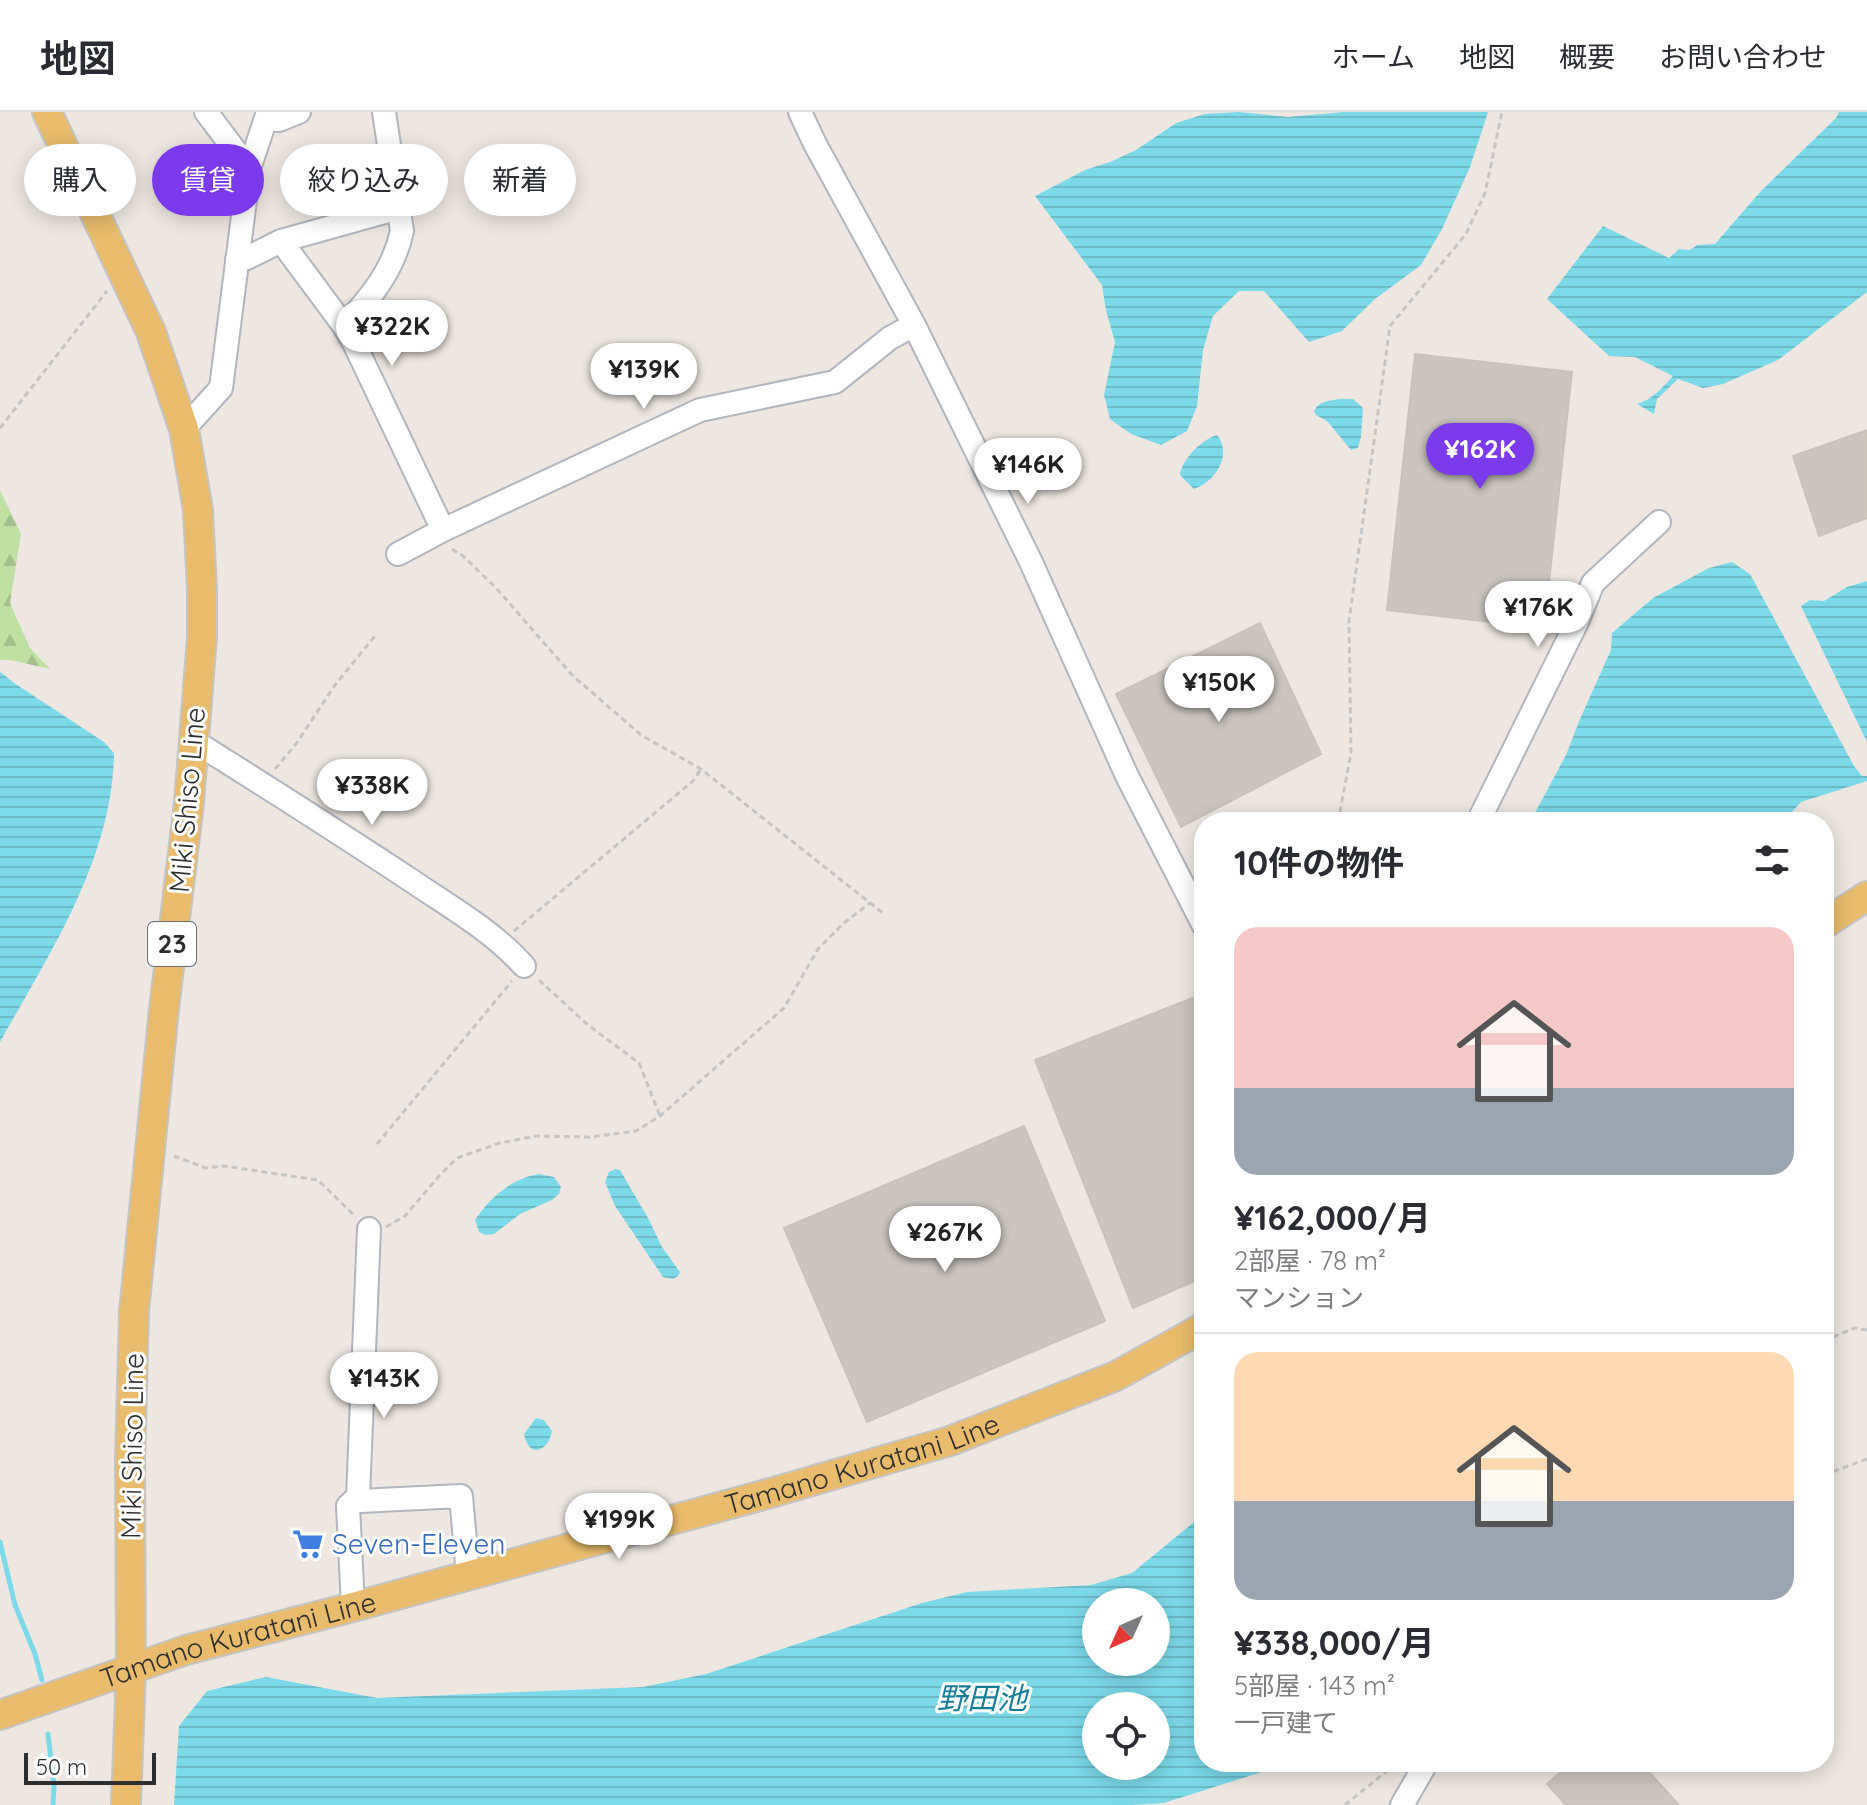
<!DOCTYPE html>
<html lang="ja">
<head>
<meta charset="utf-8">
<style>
  body { margin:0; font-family:Quicksand,"Noto Sans JP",sans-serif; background:#f2f2f3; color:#2b2b33; height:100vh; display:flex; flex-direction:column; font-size:30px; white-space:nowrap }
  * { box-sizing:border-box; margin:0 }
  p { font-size:26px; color:#7c7c81 }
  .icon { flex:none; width:44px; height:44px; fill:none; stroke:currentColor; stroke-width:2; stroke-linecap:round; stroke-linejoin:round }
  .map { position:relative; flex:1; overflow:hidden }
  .drawer { position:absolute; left:1194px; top:700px; width:640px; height:960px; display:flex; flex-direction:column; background:#fff; border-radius:32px; box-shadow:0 4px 20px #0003 }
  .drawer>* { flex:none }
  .guide { position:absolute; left:24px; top:32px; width:760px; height:72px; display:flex; gap:16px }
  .needle { width:52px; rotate:225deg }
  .controls { position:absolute; left:1082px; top:1476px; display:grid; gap:16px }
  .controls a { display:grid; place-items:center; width:88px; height:88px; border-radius:50%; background:#fff; box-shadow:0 4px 20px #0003; font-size:40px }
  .scale { position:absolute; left:24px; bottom:20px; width:132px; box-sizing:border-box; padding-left:8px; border:4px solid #2e2e2e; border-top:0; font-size:22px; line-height:28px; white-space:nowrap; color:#2e2e2e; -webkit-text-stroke:6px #fff; paint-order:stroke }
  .price { position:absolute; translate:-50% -68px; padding:0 18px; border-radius:28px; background:#fff; color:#222; font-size:26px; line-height:52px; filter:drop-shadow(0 2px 4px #0008) }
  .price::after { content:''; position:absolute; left:50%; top:48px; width:24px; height:18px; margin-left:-12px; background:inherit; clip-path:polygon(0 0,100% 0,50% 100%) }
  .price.selected { background:#7c3aed; color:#fff }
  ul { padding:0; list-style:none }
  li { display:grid; align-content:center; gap:16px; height:424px; padding:0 40px }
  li+li { border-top:2px solid #e1e1e2 }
  li span { display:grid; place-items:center; height:248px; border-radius:24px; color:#555 }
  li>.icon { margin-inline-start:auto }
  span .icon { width:144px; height:144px; fill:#fffc; stroke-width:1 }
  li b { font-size:34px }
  h2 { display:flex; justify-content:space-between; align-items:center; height:96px; padding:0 40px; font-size:34px }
  .pill { padding:0 28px; border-radius:36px; background:#fff; box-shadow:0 4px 20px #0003; font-size:28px; line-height:72px }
  .pill.selected { background:#7c3aed; color:#fff }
  header { display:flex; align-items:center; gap:48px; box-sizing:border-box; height:112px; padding:0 40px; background:#fff; border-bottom:2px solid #e1e1e2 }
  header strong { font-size:38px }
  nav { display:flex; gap:44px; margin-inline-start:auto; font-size:28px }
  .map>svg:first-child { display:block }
  .forest { fill:url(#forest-firs) }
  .water { fill:url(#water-rules); fill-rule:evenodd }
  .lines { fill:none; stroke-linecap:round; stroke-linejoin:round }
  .stream { stroke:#7cd9e8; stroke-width:5 }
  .building { fill:#cac5bf; stroke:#c9c2bb; stroke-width:2 }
  .minor-casing { stroke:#b1b5bd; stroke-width:26 }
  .major-casing { stroke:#c4c4c4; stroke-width:32 }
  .path { stroke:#c4c4c4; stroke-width:3; stroke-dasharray:6 4; stroke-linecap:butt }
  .minor { stroke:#fff; stroke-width:22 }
  .major { stroke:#e8bc6c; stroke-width:28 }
  .labels { text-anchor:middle; stroke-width:6; stroke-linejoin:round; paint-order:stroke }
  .shield { fill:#fff; stroke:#6d6d6d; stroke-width:2 }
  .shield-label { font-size:26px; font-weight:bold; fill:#2e2e2e }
  .street-label { font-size:28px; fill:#2e2e2e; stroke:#fff }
  .shop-label { font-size:28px; fill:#366cbe; stroke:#fff; text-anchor:start }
  .water-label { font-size:30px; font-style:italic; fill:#177c98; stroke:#fff }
</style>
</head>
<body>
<header>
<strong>地図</strong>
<nav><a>ホーム</a><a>地図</a><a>概要</a><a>お問い合わせ</a></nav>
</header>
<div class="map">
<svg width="1867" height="1693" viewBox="0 0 1867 1693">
  <defs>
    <pattern id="forest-firs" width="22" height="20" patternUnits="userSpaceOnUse" patternTransform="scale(2)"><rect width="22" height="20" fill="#bfe0a2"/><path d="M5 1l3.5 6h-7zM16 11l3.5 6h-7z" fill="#a4c08c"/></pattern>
    <pattern id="water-rules" width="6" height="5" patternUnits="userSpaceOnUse" patternTransform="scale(2)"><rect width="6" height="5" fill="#7cd9e8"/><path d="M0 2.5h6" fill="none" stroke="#6cbbc7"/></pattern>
  </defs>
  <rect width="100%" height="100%" fill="#eee7e1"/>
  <path class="forest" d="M0,378L21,422L10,491L30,536L50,557L10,548H0Z"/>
  <path class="water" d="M1239,0L1288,5L1344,0H1488L1470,55L1442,117L1421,153L1375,187L1342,219L1309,230L1264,179H1239L1213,204L1203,238L1197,294L1187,319L1161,333L1131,322L1110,307L1104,283L1115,230L1106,199L1102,173L1035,84L1085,58L1110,50L1136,38L1176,11L1205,2Z
    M1839,0H1867V180L1778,248L1723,272L1703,276L1678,267L1657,287L1654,302L1637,292C1652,288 1663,275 1673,264L1635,245L1609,244L1547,187L1603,114L1669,146L1679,137L1690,138L1697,133L1715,132L1761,79L1836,6Z
    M1339,287H1353L1363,296L1361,325L1358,336L1351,338L1327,309L1316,303L1314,299C1319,289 1328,289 1339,287Z
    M1217,323C1233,343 1215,370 1194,377L1180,363C1182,347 1201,328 1217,323Z
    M1732,450L1750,462L1854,654L1862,664H1867V669L1801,690L1783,710H1530L1566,643L1580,607L1611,538L1612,521L1653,486L1709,456Z
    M1867,469V630L1801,494L1810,488L1824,489L1847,475Z
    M0,560L17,573L104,630L114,641C113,746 49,842 0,930Z
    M615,1057L620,1058L648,1106L662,1135L680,1160L678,1164L673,1167L663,1165L615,1094L605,1070L609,1060Z
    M539,1062L554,1065L561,1075L559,1082L552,1088L520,1102L494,1122L485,1123L479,1120L475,1108C490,1086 512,1066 539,1062Z
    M536,1306L544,1308L552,1319C548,1341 528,1346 524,1322Z
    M1204,1402V1650H1293L1164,1691L1132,1693H174L179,1614L207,1579L266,1565L377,1586L643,1575L706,1562L922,1491L967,1480L1091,1473L1132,1461ZM1096,1490H1156V1550H1096ZM1096,1594H1156V1654H1096Z"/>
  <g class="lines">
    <path class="stream" d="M0,1430L15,1493L35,1542L42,1568
      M48,1622L54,1674L53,1693"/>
  </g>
  <path class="building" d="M1415,242L1572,260L1544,516L1387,498Z
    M1867,318V406L1819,424L1793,344Z
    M1260,511L1321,642L1181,715L1116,582Z
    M1195,885L1204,904V1165L1133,1196L1035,948Z
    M1024,1014L1105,1209L867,1310L784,1116Z
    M1572,1650H1640L1679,1693H1566L1547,1672Z"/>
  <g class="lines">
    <defs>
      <path id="minor" d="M206,0L249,57
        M800,0L815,32L914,213L1030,448L1127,664L1204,814
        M266,7L279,8L299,0
        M281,129L344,214L354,231L443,418
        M237,147L247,146L281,129L399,96
        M344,214C370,187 394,157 402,119L384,0
        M184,317L221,276L249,57L268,0
        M398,442L443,418L700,298L835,270L890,226L914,213
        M192,637L205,636C275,680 344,724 412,769C450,795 493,819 524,854
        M1478,710L1576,512L1593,471L1659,410
        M355,1387L360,1389L461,1384L468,1463
        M353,1495L348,1394L358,1385L369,1117
        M1402,1693L1427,1650"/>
      <g id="major">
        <path d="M47,0L151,220L184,317L198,398L202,478V525L189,691L164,897L134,1200L130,1348L131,1558L126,1693"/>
        <path d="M1824,812L1867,784"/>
        <path id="s1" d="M0,1603L186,1538L353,1495L767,1382L950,1329L1116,1264L1204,1215"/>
      </g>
    </defs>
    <use href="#minor" class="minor-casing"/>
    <use href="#major" class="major-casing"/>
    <path class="path" d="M0,316L107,179
      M452,437L463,444L496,476L572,563L641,623L701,657L884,802
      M275,657L296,632L335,573L375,524
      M1338,710L1351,641L1349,509L1390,214L1466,122L1485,81L1502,0
      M514,819L693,669L701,657
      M539,868L588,913L639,951L660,1004
      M377,1032L512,869
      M174,1044L206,1056L224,1054L318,1068L356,1105
      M386,1115L405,1104L440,1063L457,1046L500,1031L536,1024L590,1025L636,1019L660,1004L784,896L818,837L845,810L870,791
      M1824,1229L1854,1216L1867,1218
      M1824,1363L1867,1347
      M1345,1693L1398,1650"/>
    <use href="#minor" class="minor"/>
    <use href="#major" class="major"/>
  </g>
  <defs>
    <symbol id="supermarket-bare" viewBox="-9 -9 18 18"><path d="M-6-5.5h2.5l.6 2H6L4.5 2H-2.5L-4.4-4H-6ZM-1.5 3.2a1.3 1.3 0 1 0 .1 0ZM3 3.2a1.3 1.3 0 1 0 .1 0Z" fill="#3f7fe0" stroke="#fff" stroke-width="2.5" paint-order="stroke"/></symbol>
  </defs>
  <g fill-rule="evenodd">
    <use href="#supermarket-bare" x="286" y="1410" width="44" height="44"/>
  </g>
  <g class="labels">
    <rect class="shield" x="148" y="810" width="48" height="44" rx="6"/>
    <g class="shield-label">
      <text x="172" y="841">23</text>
    </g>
    <g class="street-label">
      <text transform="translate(187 688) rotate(-85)" y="10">Miki Shiso Line</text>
      <text transform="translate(132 1334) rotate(-89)" y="10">Miki Shiso Line</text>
      <text dy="10" stroke="none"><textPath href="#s1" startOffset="898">Tamano Kuratani Line</textPath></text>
      <text dy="10" stroke="none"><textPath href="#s1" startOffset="250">Tamano Kuratani Line</textPath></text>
    </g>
    <g class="shop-label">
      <text x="332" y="1442">Seven-Eleven</text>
    </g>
    <g class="water-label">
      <text x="982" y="1597">野田池</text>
    </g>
  </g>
</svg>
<div class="controls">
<a><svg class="needle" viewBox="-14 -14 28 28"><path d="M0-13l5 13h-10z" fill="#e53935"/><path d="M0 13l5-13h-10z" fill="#7c7c81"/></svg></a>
<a><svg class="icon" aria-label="locate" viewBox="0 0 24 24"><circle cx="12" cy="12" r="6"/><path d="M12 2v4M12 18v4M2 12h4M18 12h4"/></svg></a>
</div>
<div class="scale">50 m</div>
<b class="price" style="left:392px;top:256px">¥322K</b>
<b class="price" style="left:644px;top:299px">¥139K</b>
<b class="price selected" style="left:1480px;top:379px">¥162K</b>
<b class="price" style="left:1028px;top:394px">¥146K</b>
<b class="price" style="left:1538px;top:537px">¥176K</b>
<b class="price" style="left:1219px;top:612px">¥150K</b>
<b class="price" style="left:372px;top:715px">¥338K</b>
<b class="price" style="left:945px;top:1162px">¥267K</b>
<b class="price" style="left:384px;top:1308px">¥143K</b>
<b class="price" style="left:619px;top:1449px">¥199K</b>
<div class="guide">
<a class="pill">購入</a>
<a class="pill selected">賃貸</a>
<a class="pill">絞り込み</a>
<a class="pill">新着</a>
</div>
<section class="drawer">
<h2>10件の物件<svg class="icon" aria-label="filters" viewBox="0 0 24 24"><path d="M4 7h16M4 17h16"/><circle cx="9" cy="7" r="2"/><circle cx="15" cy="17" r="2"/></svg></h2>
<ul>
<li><span style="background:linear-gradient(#f6c9c9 65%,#9aa5b1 0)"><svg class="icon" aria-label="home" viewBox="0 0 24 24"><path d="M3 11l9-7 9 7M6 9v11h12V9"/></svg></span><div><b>¥162,000/月</b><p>2部屋 · 78 m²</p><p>マンション</p></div></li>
<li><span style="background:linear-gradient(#ffd9b3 60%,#9aa5b1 0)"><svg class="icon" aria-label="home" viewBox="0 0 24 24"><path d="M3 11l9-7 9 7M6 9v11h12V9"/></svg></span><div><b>¥338,000/月</b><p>5部屋 · 143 m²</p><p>一戸建て</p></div></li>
</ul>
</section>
</div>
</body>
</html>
